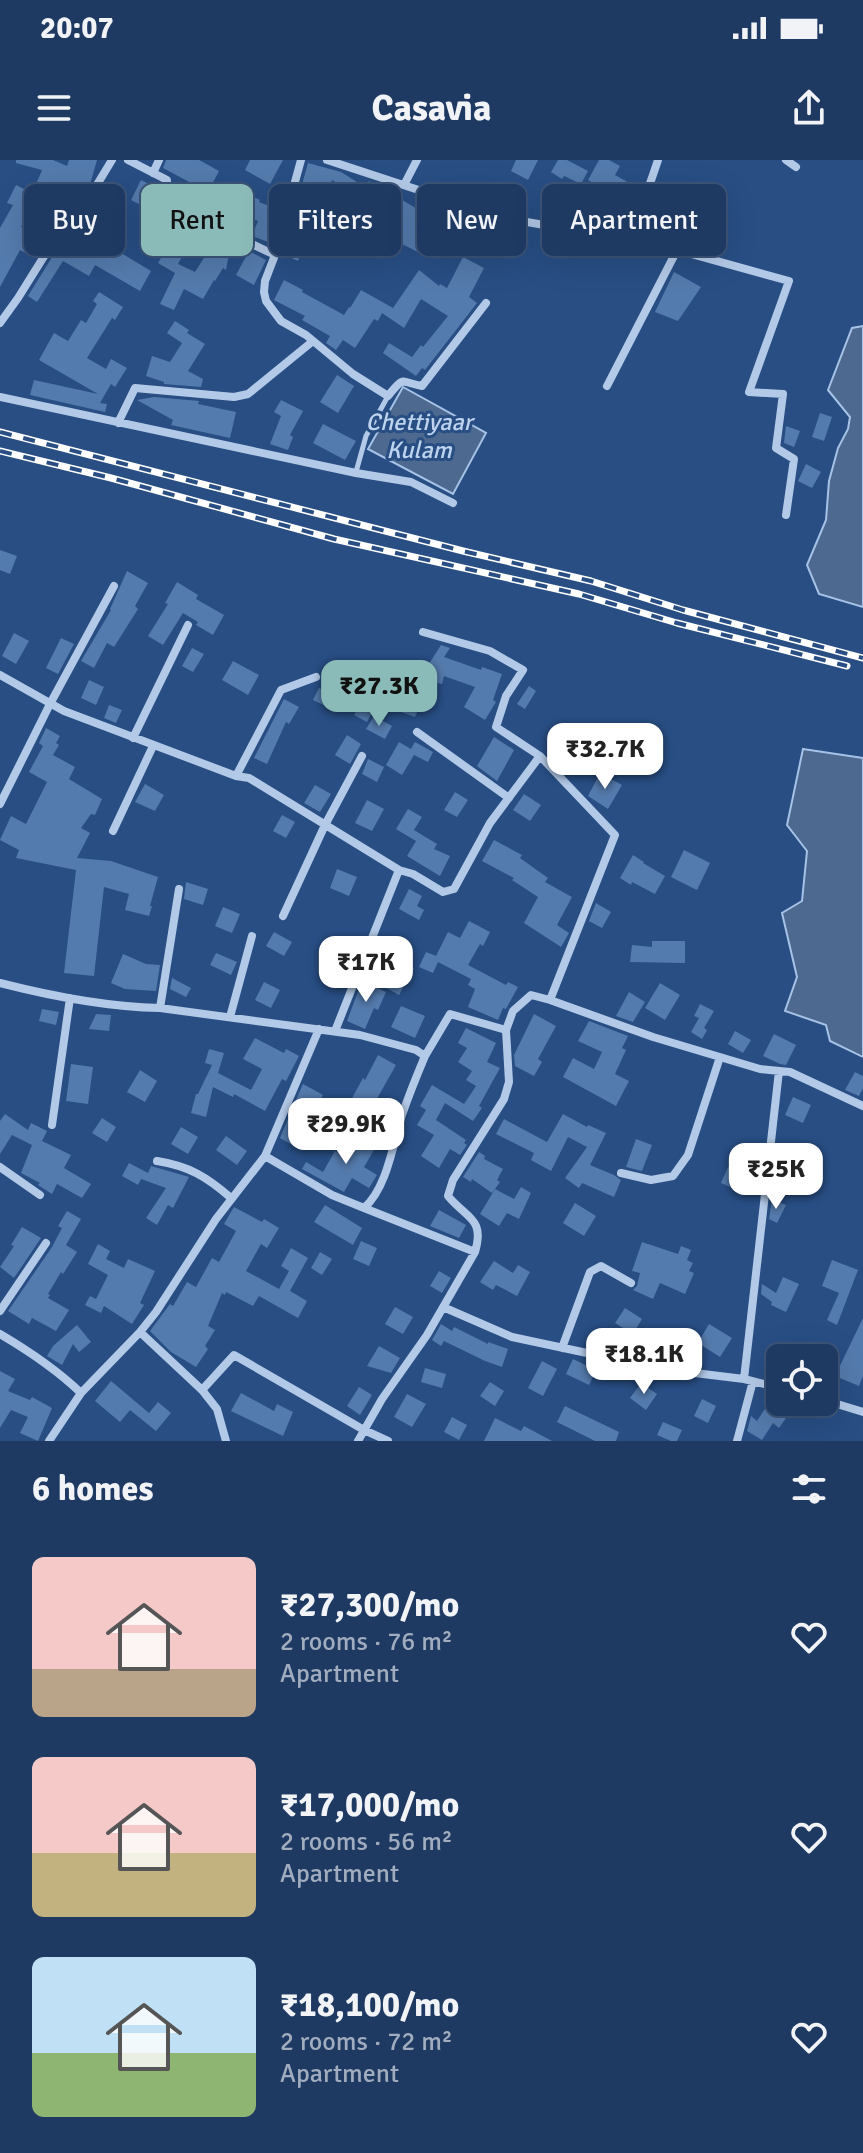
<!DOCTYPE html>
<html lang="en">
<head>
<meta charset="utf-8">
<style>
  body { margin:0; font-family:Signika,sans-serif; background:#264169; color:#f1f3f6; height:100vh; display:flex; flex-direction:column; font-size:30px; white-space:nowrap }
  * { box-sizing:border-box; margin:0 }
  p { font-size:26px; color:#a1adbe }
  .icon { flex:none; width:44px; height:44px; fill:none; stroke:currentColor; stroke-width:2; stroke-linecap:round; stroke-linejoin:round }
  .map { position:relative; height:1281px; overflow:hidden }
  .side { display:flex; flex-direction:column; background:#1e3a63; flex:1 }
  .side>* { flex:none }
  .banner { position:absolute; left:24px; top:24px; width:816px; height:72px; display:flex; gap:16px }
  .fabs { position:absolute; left:766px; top:1184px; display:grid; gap:16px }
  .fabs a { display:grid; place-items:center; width:72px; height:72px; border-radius:12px; background:#1e3a63; box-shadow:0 8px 32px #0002,0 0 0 2px #3c5478; font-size:40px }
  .price { position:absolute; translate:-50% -68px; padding:0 18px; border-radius:16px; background:#fff; color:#222; font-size:26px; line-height:52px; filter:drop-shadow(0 2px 4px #0008) }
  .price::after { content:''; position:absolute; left:50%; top:48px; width:24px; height:18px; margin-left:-12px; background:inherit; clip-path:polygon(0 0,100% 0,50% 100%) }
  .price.active { background:#8bbbb9; color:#111 }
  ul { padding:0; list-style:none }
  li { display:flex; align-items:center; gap:24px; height:200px; padding:0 32px }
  li span { display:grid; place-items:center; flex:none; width:224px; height:160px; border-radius:12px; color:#555 }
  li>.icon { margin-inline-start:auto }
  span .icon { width:96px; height:96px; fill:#fffc; stroke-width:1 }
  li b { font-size:34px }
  h2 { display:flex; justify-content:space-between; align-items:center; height:96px; padding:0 32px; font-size:34px }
  .chip { padding:0 28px; border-radius:12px; background:#1e3a63; box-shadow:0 8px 32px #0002,0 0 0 2px #3c5478; font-size:28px; line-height:72px }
  .chip.active { background:#8bbbb9; color:#111 }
  .status { display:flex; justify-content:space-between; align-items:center; height:56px; padding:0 40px; background:#1e3a63; direction:ltr }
  .status svg { height:22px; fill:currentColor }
  header { display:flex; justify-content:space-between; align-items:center; height:104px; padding:0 32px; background:#1e3a63; font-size:36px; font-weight:800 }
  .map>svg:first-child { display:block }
  .water { fill:#4e698f; stroke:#a6c3e7; stroke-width:2 }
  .building { fill:#547bad; fill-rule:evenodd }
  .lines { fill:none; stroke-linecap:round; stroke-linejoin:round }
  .service { stroke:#b2c9e7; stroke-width:5 }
  .minor { stroke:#b2c9e7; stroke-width:8 }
  .rail-casing { stroke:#fff; stroke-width:7 }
  .rail { stroke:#284e84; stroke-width:4; stroke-dasharray:12; stroke-linecap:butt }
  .labels { text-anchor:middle; stroke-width:6; stroke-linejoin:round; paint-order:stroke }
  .water-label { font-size:24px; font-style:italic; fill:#bdd3ee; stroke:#284e84 }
</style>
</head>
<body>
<div class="status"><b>20:07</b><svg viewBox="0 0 49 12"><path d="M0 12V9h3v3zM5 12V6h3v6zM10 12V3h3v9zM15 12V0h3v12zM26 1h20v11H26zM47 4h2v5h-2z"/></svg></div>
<header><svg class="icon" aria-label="menu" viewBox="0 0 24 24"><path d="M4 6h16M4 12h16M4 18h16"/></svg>Casavia<svg class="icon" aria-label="share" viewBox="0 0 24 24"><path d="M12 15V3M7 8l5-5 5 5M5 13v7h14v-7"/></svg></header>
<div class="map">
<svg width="863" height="1281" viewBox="0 0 863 1281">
  <rect width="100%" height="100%" fill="#284e84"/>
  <path class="water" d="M863,166V447L819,434L807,405L826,360L829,321L838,288L848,269L850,257L828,230L852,168Z
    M403,227L486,273L453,334L368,289Z
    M803,589L863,598V897L830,881L826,865L785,851L797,817L782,753L802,741L807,691L787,665Z"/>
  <path class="building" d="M16,0H53L67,6L69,0H97L91,21L71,53L52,47L55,38L34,29L42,10L16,3Z
    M166,0H199L219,11L208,32L163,8Z
    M250,0H283L270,24L245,10Z
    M516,0H538L528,20L511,11Z
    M558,0H567L588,11L581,24L564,16L562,19L551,12Z
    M599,0H609L620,6L615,15L633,25L625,40L588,20Z
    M308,3L341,12L365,27L369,21L386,30L378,44L373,42L356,65L339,56L353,33L332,20L318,73L314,79L308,76L298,101L287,96L289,90L284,88L289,70L294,72L310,42L298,39Z
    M141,20L159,29L160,38L153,51L131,40Z
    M16,25L36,35L21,67L42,78L39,84L43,86L35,98L20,90L0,127V68L13,45L7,43Z
    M104,27L110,30L108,34L122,40L108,69L112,71L106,84L151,111L140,131L95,105L89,116L63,101L37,142L28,136L54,94L57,93L69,77L77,81L87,59L85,58Z
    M488,27L509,37L512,32L520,36L511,52L482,40Z
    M243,32L260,40L259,42L280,50L271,83L252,76L258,61L234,50Z
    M402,40L421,51L422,49L437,57L418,92L398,82L396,85L379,75Z
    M181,58L198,66L193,74L215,83L224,81L230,88L226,110L223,108L215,121L214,120L203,139L184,129L174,150L160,144L175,113L158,103L178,68L176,67ZM191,80L207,93L195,112L178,104Z
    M249,91L266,100L254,125L236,115Z
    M463,97L484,108L469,137L477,143L425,210L422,208L416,216L383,193L389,183L412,197L421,185L423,187L448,156L421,139L404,168L382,153L378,161L374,159L355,188L343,180L336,190L326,183L330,176L302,160L305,156L274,140L284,120L303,130L302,132L344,155L349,147L350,148L361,130L393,148L419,110L439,126L440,124L447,128Z
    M674,112L701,127L678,161L655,152Z
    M99,132L123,147L115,160L112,158L87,198L106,209L111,199L127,208L115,227L111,224L100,243L107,244L105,252L30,235L34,220L98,234L39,200L54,173L68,181L81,160L86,163L97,144L93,141Z
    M175,161L189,170L187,173L205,184L188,211L203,219L201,227L164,224V222L146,216L152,196L170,202L182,183L167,173Z
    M337,215L354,226L338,253L320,242Z
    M154,237L199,241L198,244L236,252L230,278L171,265L173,260L137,240Z
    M281,240L303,251L290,275L293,277L288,290L270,284L281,256L274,252Z
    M820,253L832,257L824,281L812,277Z
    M323,264L356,281L345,300L313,283Z
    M786,266L800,271L794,287L784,283Z
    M806,304L821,312L812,328L798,321Z
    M0,390L17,396L10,414L0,410Z
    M127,411L148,423L135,446L138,449L114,487L107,483L94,508L81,501L111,450L110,449Z
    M177,422L198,435L196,439L224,455L213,475L196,465L198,462L183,453L163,485L148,476L168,444L165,443Z
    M14,473L29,481L16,504L2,496Z
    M61,478L74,484L58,514L46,508Z
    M441,485L450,488L444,497L481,510L482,507L502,514L493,540L496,542L485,560L464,547L475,527L444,516L442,524L428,521L430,513L425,510Z
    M192,488L204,494L193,512L182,506Z
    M233,501L259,515L248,535L222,520Z
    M352,515L369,524L361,539L344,530Z
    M89,520L104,527L96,545L81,538Z
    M529,526L536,531L525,549L517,544Z
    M319,528L336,536L330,548L313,540Z
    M408,532L423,538L415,557L401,552Z
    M366,533L379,540L367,562L354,555Z
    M284,539L299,547L289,564L286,562L267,604L254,598Z
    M109,545L122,550L116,563L104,558Z
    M374,556L392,566L385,579L366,569Z
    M46,568L60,576L56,583L59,585L53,595L75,607L69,619L102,639L95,655L91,654L81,668L90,673L77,698L111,701L158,717L150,746H152L149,756L125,750L129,734L104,727L94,816L64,813L76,710L16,698L19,690L0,680L11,656L26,664L47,622L29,612L43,586L39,583Z
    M347,575L361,584L350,604L335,595Z
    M494,577L514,590L497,621L477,606Z
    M399,582L411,589L415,582L433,592L428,602L414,595L402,615L386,605Z
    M368,599L384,607L377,622L362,614Z
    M600,613L622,625L608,649L588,636Z
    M145,624L164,635L155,651L135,642Z
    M315,625L331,634L320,652L304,643Z
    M455,632L468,640L457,657L444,650Z
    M524,634L541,645L530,661L513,650Z
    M367,640L384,649L372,671L355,663Z
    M408,649L422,657L414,670L437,684L434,689L450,696L440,716L407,696L416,681L396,669Z
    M282,655L295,662L286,678L273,671Z
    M494,680L522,695L520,698L548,718L545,722L572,737L557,765L569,773L561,787L524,763L538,737L512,720L514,718L482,701Z
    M684,690L710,703L697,730L671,717Z
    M633,695L644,702L643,703L665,716L655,734L632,722L631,725L620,718Z
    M337,709L357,717L349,736L330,728Z
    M186,722L208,729L203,745L184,739Z
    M409,729L422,736L417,746L424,750L419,760L399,749Z
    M596,743L611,752L602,768L589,761Z
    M223,747L240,754L232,773L215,766Z
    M469,761L490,772L483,786L480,784L468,805L506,825L508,822L518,827L506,849L503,848L498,860L468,847L475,829L468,825L471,819L438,802L433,813L419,807L426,792L436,796L448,772L460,778Z
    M274,772L292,782L284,796L266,786Z
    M652,781H685V803L630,802L632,785L652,787Z
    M216,793L237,802L231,815L210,805Z
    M123,794L146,804L160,805L156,831L125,829L111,823Z
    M394,802L402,807L405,803L414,808L399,835L381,825Z
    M172,818L191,828L186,837L170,829Z
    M362,821L386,832L378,850L374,848L365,869L347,861Z
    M264,822L280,830L271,848L255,840Z
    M660,823L680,835L665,860L645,848Z
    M629,832L645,842L633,862L616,856Z
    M700,844L714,851L704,868L707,870L702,879L691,872L699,858L694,856Z
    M401,846L425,856L415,878L391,867Z
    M42,849L59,852L56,865L39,861Z
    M96,854L111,855L109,871L89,869Z
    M534,854L556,866L538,899L542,902L534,916L515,906L514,895Z
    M589,861L628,876L622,888L626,890L615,914L629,921L616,946L563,917L573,898L594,909L602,892L578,881Z
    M466,868L496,883L487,902L500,908L479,946L482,948L473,961L445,943L436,960L466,980L464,983L467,985L460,995L450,989L439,1008L421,996L434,975L417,965L426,950L420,946L432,925L464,944L476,926L466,920L472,911L458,902L467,888L458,883Z
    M735,871L751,880L743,893L728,884Z
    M774,874L796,885L786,905L780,904L763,896Z
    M255,878L284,893L286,889L299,896L286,921L282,919L265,951L234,934L233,937L213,927L206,957L191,953L196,934H198L212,905L205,903L209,889L224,893L218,913L251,930L262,909L243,899Z
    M378,895L396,905L361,967L338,956L347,938L351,940L363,918L365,920Z
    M71,904L93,907L88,944L66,941Z
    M140,910L157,921L145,942L127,932Z
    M855,912L863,916V928L859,936L845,930Z
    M303,924L323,935L315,951L296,940Z
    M793,937L811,945L803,963L785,955Z
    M5,954L28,970L31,963L47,971L42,981L71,995L64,1008L91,1024L82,1038L57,1024L52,1034L38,1025L40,1023L21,1013L32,985L12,975L0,994V961Z
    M563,954L587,967L588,965L606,973L590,1005L614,1015L621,1020L614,1037L582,1023L579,1028L565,1018L587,987L568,977L551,1011L531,1000L534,993L496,974L504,959L547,982Z
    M102,958L116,967L107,982L92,973Z
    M288,959L307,970L296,987L280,978Z
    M181,967L198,977L188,994L171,984Z
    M350,975L374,990L364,1007L377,1015L369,1028L352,1018L344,1032L302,1009L306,1002L323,1012L335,991L339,993Z
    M226,976L247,991L237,1005L216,990Z
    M636,979L652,985L642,1011L626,1007Z
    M479,992L485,996L484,999L503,1009L497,1020L500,1022L492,1033L472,1019L471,1022L463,1017Z
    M129,1003L148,1013L151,1006L189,1017L173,1048L168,1045L157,1065L146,1058L166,1028L141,1019L138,1025L122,1016Z
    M787,1003L800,1010L792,1026L779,1019Z
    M728,1007L745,1015L737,1030L721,1023Z
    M521,1027L531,1033L519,1059L507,1053L499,1066L480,1054L495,1029L514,1039Z
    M772,1039L786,1045L777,1063L769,1059Z
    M575,1043L596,1056L584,1076L563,1063Z
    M325,1045L362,1068L353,1085L314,1062Z
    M234,1047L262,1062L264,1059L279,1068L267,1088L261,1084L246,1111L279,1129L289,1111L281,1106L291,1088L308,1098L290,1131L307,1141L298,1158L259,1136L253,1146L226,1132L225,1135L222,1133L208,1166L215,1170L205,1186L208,1189L196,1207L171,1192L150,1171L170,1144L173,1146L187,1122L196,1127L212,1098L219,1102L236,1071L224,1064Z
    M439,1050L466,1065L459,1078L430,1066Z
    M67,1051L81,1059L66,1085L77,1092L63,1114L61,1112L48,1134L50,1135L48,1138L69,1150L56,1171L32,1158L29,1164L8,1151L52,1087L62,1068L58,1066Z
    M22,1067L41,1078L14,1118L0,1107L14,1086L11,1085Z
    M361,1081L377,1088L369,1106L353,1099Z
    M642,1082L678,1094L681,1086L691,1090L687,1100L693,1103L689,1111L694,1113L685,1134L660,1123L653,1139L633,1130L637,1126L640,1113L632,1111Z
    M98,1084L110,1091L106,1099L124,1108L128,1099L155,1111L140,1143L144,1145L132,1164L104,1146L101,1153L85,1145L90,1136L96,1139L108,1115L88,1104Z
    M320,1092L332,1099L322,1115L311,1108Z
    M832,1100L858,1110L837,1165L827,1160L839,1133L822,1126Z
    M494,1101L513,1113L518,1105L530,1112L517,1136L496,1125L493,1130L480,1122Z
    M439,1111L451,1118L442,1133L430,1126Z
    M783,1117L799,1124L786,1152L771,1145L772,1142L761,1134L762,1124L776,1133Z
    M395,1147L413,1157L403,1174L385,1164Z
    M625,1148L642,1159L633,1174L615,1163Z
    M863,1158V1216L859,1226L835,1216Z
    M441,1164L452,1171L454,1167L488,1184V1182L508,1189L502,1207L485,1201L444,1181L441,1186L432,1180Z
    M709,1164L732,1178L720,1197L698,1183Z
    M77,1165L91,1182L79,1192L73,1184L62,1205L47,1196L53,1186Z
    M379,1186L400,1198L391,1213L367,1206Z
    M573,1199L596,1210L589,1225L566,1214Z
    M542,1201L557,1209L543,1236L528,1228Z
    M425,1208L446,1214L442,1228L421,1222Z
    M0,1211L15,1219L8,1231L30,1240L32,1237L52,1248L38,1281L20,1273L28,1257L11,1250L0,1268Z
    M111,1221L149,1253L158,1242L171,1253L156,1271L130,1250L120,1262L95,1241Z
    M490,1222L504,1231L495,1246L480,1236Z
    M641,1223L657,1234L646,1250L630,1238Z
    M359,1227L372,1235L360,1255L347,1246Z
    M241,1233L274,1251L277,1244L293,1252L283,1276L231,1251Z
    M407,1234L426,1244L412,1267L394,1257Z
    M774,1235L780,1239V1242H784L793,1248L779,1268L773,1263L762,1280L747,1271L751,1256L757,1261Z
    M702,1239L716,1246L708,1263L694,1256Z
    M565,1246L619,1272L616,1281H595L557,1262Z
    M452,1257L467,1265L459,1280L444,1272Z
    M495,1258L521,1271L524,1266L552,1281H484Z
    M663,1262L682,1270L677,1281H671L657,1275Z"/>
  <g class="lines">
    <path class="service" d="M356,312L366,276L388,236"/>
    <path class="minor" d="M128,0L167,20L166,34L176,48L275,95L301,0
      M327,0L504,58L550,66L598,82L611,83L625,78C640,54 649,27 658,0
      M786,0L796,7
      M153,13L159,0
      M404,25L417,0
      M625,78L677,90L789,121L749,232L783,234L776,288L794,299L786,355
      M275,95L265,121L264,132L266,141L281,161L306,175L353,214L388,236C405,215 400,222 422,226L486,143
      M0,163L18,138L48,90L78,56L112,0
      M607,226L677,90
      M0,237L356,313L411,322L453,343
      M118,263L135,228L234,237L248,234L313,181
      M423,472L490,491L523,510L506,536L496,567L540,596L615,675L550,840
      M0,515L64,551L236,616L249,618L399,710
      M417,572L509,638
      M133,578L188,465
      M236,616L281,530L316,517
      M0,644L50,544L114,426
      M113,671L153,586
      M283,756L325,665L362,596
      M0,823C51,836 107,847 160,848L360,875L416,890L425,896L450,854L506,870
      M160,848L179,729
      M230,857L252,776
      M335,871L399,710L413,714L443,732L454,729L490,663L540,596
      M52,965L70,838
      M265,996L332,1035L364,1048C387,1028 393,984 402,955C409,935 417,915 425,896
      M157,1001C189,1006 207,1017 231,1038
      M0,1007L40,1035
      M621,1013L651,1020L673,1016L688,995L720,897
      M364,1048L475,1092
      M443,1147L512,1177L662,1209L744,1219L780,1228
      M0,1151L46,1083
      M140,1172L202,1230L217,1249L226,1281
      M0,1174C29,1191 56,1209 81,1233L49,1281
      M562,1188L590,1112L601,1106L631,1123
      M744,1219L779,911
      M202,1230L234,1195L364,1270L388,1281
      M81,1233L140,1172L156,1152L216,1059L265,996L319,869
      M824,1240L863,1252
      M358,1281L382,1239L427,1175L475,1092C485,1058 467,1059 448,1036L453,1020L504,939L509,922L506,870L513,851L531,835L550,840L653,877L760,909L790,912L863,946
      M737,1281L753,1221"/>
    <defs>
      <path id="rail" d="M0,272L463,391L591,421L683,450L863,498
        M0,291L111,318L334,379L579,434L677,463L847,506"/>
    </defs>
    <use href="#rail" class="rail-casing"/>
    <use href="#rail" class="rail"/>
  </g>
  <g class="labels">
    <g class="water-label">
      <text x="419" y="270">Chettiyaar<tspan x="419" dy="28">Kulam</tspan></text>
    </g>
  </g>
</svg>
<div class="fabs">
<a><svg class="icon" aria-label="locate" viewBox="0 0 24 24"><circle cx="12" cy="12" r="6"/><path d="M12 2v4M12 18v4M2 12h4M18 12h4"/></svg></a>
</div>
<b class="price active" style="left:379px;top:568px">₹27.3K</b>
<b class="price" style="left:605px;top:631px">₹32.7K</b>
<b class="price" style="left:366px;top:844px">₹17K</b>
<b class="price" style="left:346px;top:1006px">₹29.9K</b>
<b class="price" style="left:776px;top:1051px">₹25K</b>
<b class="price" style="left:644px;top:1236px">₹18.1K</b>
<div class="banner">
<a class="chip">Buy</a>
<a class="chip active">Rent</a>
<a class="chip">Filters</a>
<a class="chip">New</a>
<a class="chip">Apartment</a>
</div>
</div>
<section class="side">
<h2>6 homes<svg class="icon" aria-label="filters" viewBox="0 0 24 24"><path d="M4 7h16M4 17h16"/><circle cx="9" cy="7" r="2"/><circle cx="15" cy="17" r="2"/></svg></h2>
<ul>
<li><span style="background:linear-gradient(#f6c9c9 70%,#b9a48a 0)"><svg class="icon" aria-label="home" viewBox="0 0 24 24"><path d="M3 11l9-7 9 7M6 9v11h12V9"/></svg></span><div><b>₹27,300/mo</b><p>2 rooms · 76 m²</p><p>Apartment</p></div><svg class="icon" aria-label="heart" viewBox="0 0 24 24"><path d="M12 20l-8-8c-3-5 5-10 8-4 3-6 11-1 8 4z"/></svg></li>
<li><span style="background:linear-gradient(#f6c9c9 60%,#c2b280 0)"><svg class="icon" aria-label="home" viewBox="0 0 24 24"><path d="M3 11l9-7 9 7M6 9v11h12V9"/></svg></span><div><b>₹17,000/mo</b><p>2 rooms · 56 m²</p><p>Apartment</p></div><svg class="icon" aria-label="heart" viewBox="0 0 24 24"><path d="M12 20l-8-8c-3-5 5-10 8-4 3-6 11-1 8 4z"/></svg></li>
<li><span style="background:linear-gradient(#bfe0f5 60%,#8fb573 0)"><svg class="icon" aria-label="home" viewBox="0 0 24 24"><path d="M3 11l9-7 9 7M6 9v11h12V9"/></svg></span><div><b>₹18,100/mo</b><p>2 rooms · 72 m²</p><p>Apartment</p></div><svg class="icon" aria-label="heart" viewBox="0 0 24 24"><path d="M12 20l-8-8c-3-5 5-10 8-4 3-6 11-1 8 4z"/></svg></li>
</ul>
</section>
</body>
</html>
